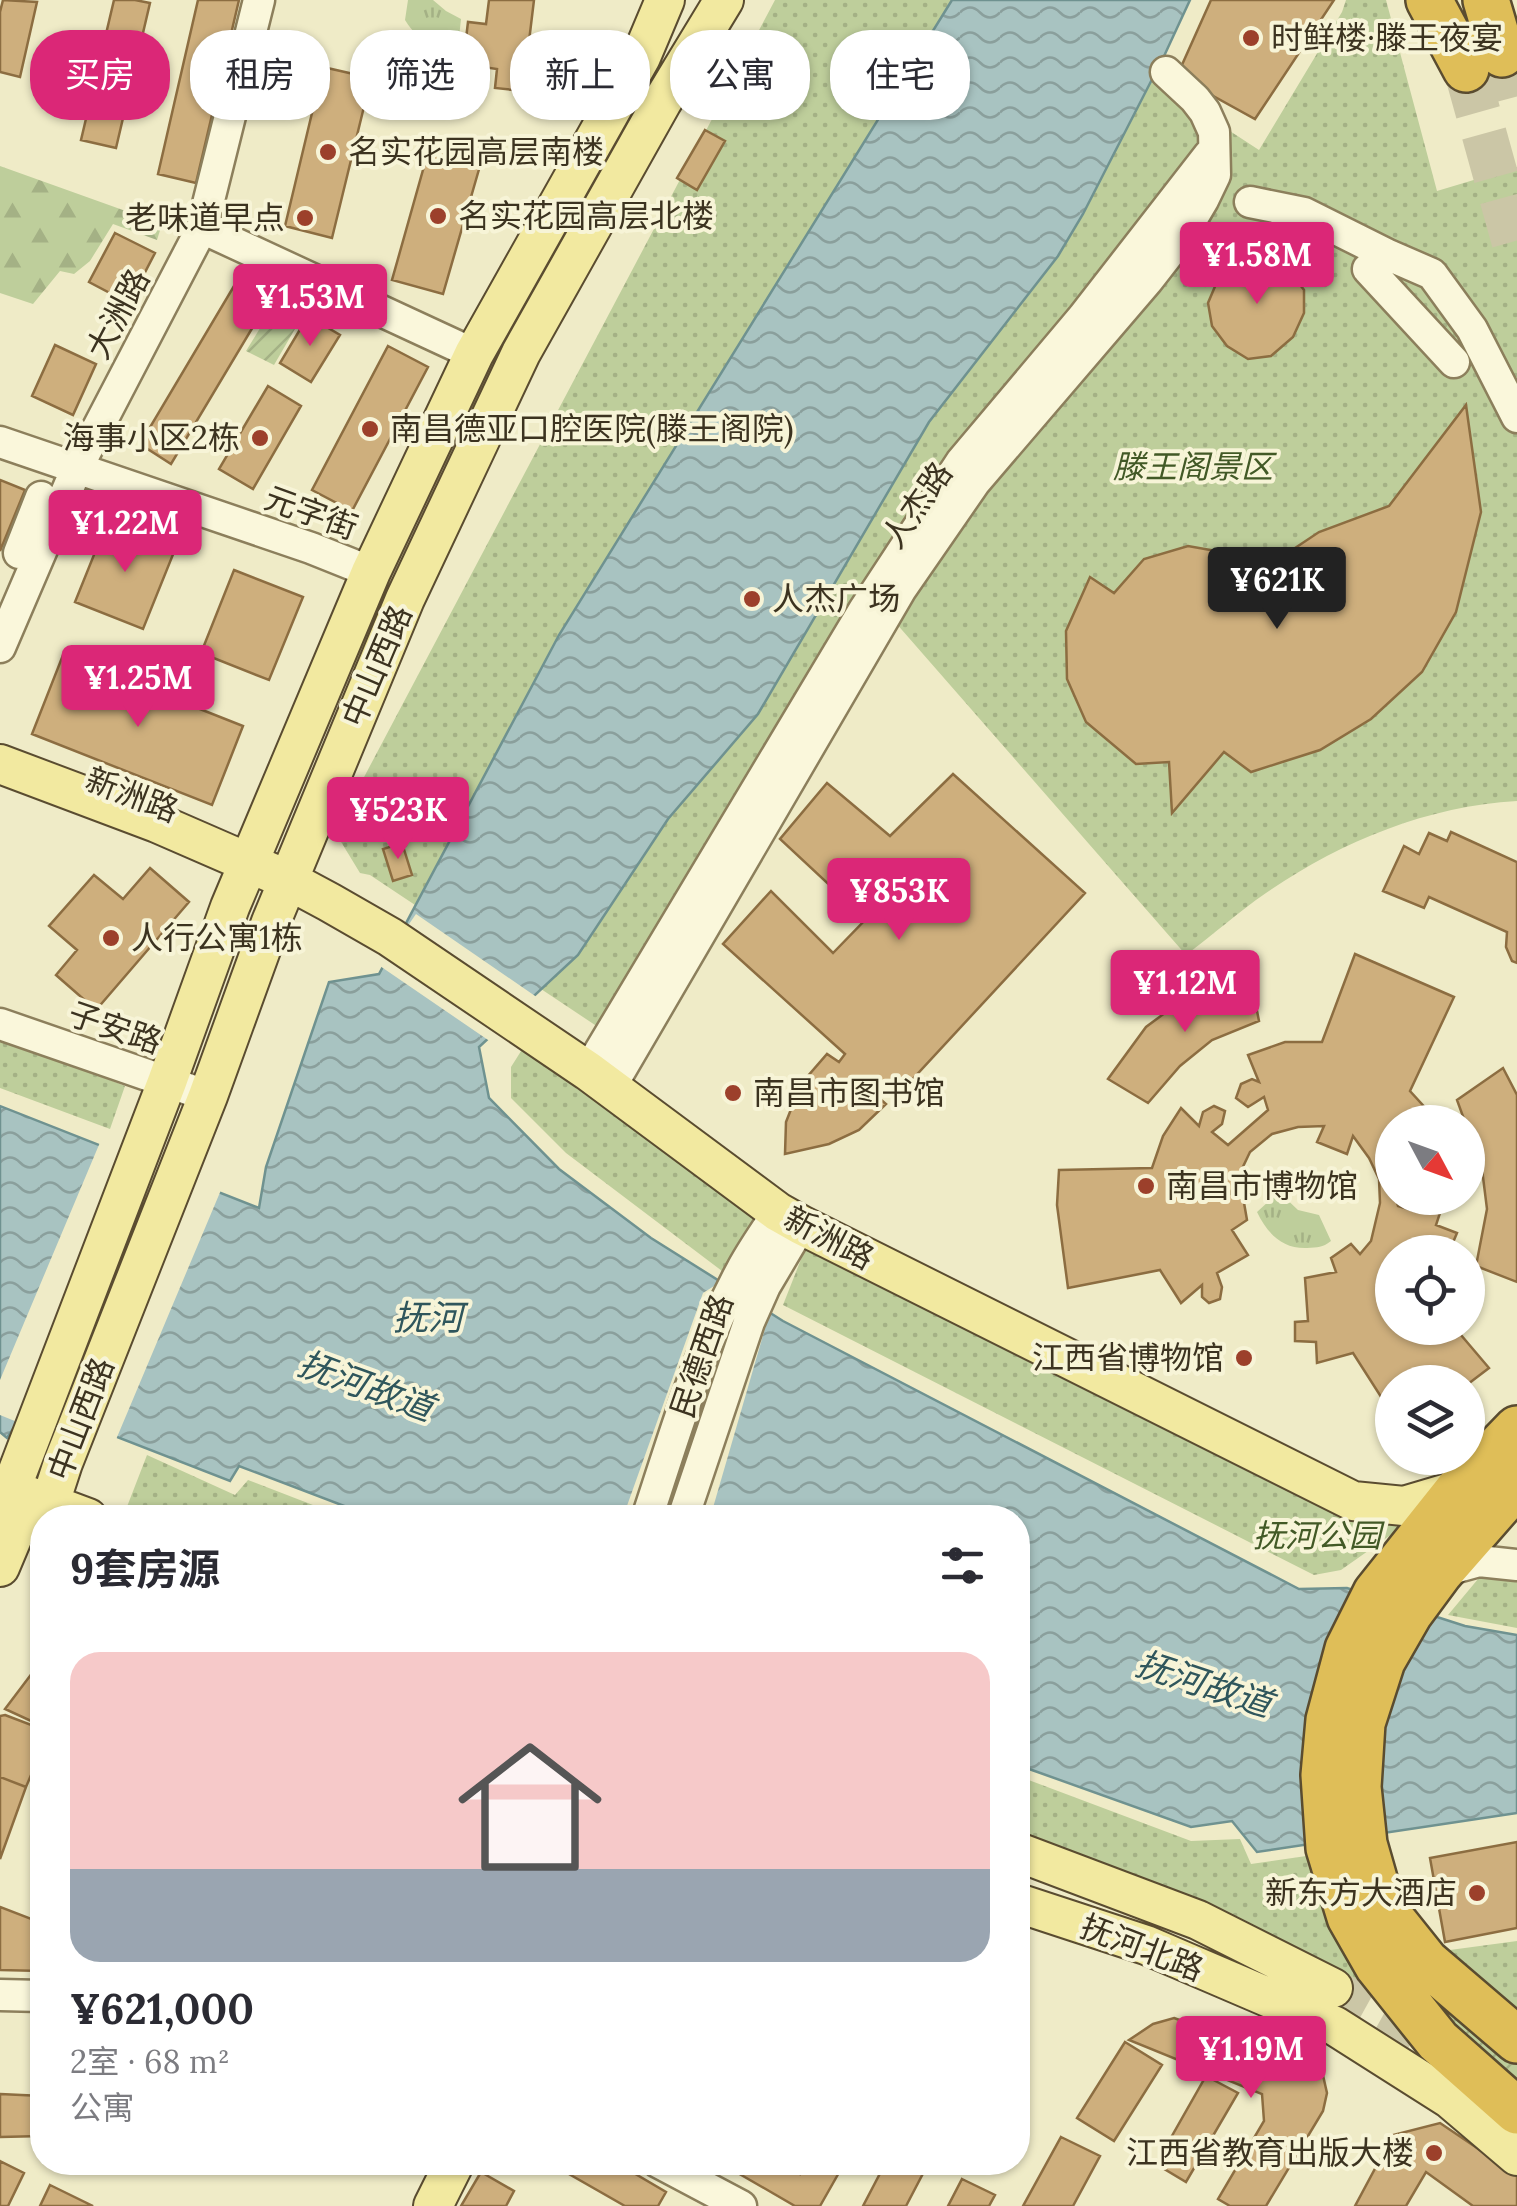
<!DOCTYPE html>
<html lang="zh">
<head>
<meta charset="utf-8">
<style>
  body { margin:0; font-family:Lora,"Noto Sans SC",serif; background:#f7f7f7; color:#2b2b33; height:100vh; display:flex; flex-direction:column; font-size:38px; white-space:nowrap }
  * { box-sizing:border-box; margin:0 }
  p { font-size:32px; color:#7c7c81 }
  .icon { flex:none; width:55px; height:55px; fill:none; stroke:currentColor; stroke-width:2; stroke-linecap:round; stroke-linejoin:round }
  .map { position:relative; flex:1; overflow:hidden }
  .panel { position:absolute; left:30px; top:1505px; width:1000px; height:670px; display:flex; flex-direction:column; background:#fff; border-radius:40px; box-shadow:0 2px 8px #0004 }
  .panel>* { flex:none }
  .banner { position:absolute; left:30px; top:30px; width:1000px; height:90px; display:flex; gap:20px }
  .needle { width:65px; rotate:131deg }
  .fabs { position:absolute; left:1375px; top:1105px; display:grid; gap:20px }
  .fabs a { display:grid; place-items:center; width:110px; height:110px; border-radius:50%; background:#fff; box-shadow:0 2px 8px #0004; font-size:50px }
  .price { position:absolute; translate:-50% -85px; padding:0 22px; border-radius:10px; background:#db2777; color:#fff; font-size:32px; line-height:65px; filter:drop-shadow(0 2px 5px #0008) }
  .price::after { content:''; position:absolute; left:50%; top:60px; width:30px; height:22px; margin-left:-15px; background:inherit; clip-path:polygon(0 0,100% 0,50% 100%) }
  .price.on { background:#222; color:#fff }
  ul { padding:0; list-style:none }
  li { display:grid; align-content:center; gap:20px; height:530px; padding:0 40px }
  li span { display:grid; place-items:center; height:310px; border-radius:30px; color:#555 }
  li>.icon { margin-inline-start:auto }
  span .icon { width:180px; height:180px; fill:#fffc; stroke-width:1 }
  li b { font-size:42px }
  h2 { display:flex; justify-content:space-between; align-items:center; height:120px; padding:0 40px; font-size:42px }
  .chip { padding:0 35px; border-radius:40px; background:#fff; box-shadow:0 2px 8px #0004; font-size:35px; line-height:90px }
  .chip.on { background:#db2777; color:#fff }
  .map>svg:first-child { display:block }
  .grass { fill:url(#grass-tufts) }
  .forest { fill:url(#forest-firs) }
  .park { fill:url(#park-dots) }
  .garden { fill:url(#garden-furrows) }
  .water { fill:url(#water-waves); stroke:#6f9290; stroke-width:2.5 }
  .pier { fill:#efebc7 }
  .building { fill:#ceaf7d; stroke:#8c6d41; stroke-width:2.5 }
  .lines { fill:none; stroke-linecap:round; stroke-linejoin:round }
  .major-tunnel { stroke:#cbc6a6; stroke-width:38; stroke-dasharray:38 19; stroke-linecap:butt }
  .highway-tunnel { stroke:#cbc6a6; stroke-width:45; stroke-dasharray:45 22; stroke-linecap:butt }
  .minor-casing { stroke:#8c7f5c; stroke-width:35 }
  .major-casing { stroke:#5a4c30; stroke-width:42 }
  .highway-casing { stroke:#5a4c30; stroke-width:50 }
  .minor { stroke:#faf7db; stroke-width:30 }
  .major { stroke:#f2e9a0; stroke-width:38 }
  .highway { stroke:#dfbe58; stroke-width:45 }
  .poi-dot { fill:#9c402b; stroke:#f7f4d7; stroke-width:4 }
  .labels { text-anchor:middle; stroke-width:8; stroke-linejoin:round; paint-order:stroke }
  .poi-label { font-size:32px; fill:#3c3320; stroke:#f7f4d7; text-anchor:start }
  .street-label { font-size:32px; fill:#3c3320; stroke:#f7f4d7 }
  .park-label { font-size:32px; font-style:italic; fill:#425926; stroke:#f7f4d7 }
  .water-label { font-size:35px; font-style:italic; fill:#2f565c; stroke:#f7f4d7 }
</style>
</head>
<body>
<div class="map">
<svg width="1517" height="2206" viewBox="0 0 1517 2206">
  <defs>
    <pattern id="grass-tufts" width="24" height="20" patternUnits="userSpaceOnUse" patternTransform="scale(2.5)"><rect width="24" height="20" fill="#bece9b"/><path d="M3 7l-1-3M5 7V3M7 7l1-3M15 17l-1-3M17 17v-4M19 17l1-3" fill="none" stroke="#a4b185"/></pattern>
    <pattern id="forest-firs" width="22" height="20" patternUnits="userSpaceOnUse" patternTransform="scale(2.5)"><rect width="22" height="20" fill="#bece9b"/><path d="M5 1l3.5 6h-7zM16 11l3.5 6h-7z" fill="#a4b185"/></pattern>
    <pattern id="park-dots" width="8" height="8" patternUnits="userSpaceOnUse" patternTransform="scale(2.5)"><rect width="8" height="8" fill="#bece9b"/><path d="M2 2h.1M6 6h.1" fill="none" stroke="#a4b185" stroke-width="1.8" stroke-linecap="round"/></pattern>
    <pattern id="garden-furrows" width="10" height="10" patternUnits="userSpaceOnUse" patternTransform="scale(2.5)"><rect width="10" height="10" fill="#bece9b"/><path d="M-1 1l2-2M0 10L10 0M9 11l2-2" fill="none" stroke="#a4b185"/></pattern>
    <pattern id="water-waves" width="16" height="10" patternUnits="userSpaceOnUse" patternTransform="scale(2.5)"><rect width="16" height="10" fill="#a8c3c1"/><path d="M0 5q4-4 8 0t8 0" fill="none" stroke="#8a9f9c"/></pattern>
  </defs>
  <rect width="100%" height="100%" fill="#efebc7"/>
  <path class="grass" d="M408,0H433L446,11L461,19L458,47C431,44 421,45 405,20Z
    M1279,1192L1298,1210L1319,1215L1331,1241C1322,1248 1318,1247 1307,1248C1282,1249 1267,1233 1257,1212Z"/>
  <path class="forest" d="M0,166L162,224L157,240L113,224L90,261L74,274L60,271L33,304L0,293Z"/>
  <path class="park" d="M775,0H1029L1259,150L1342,12L1346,0H1386L1437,191L1517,167V801C1427,806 1340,842 1266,893C1238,912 1213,935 1186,955L895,622L643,1057L370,875L360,873L335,832Z
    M0,1036L125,1086L110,1129L0,1088Z
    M523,1048L759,1211L722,1271L566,1153L511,1098V1067Z
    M807,1244L1412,1520L1341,1570L1314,1575L783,1305Z
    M147,1455L235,1495L248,1480L344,1517H123Z
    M1483,1573L1517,1575V1628L1448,1615Z
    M1018,1776L1191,1841L1240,1839L1251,1864L1320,1854L1376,1993L1018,1853Z
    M1517,1941V2017L1435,1952Z"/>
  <path class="garden" d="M273,307L291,317L306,310L274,365L246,351Z
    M1381,1921L1517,2060V2098L1452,2039Z"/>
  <path class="water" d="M952,0H1190L1165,54L1083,214L1058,256L929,422L758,714L668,819L578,955L479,1047L489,1098L559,1169L651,1238L783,1321L1299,1589L1347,1588L1465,1626L1517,1635V1813L1257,1852L1232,1821L1191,1827L1018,1765V1518L373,1517L239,1466L230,1481L30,1403L7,1438L0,1432V1106L259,1208L266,1167L329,982L379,974L559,635Z"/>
  <path class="pier" d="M416,914L538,998L491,1042L380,966Z
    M101,1140L221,1190L115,1442L31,1409L22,1424L0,1415V1380Z
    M725,1279L771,1308L710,1518L623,1517L703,1293Z"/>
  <path class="building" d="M3,0L37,2L20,77L0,72V12Z
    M114,0H135L150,3L116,148L81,140Z
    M198,0H239L196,183L158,174Z
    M489,0H534L523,91L495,88L497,69L463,64L468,22L486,24Z
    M1211,0H1334L1255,119L1177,76Z
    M323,67L371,78L332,238L285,226Z
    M705,130L725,141L697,190L677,178Z
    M432,138L484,152L443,294L392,280Z
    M115,233L155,253L129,303L89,282Z
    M1242,259H1270L1291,273L1304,290V313L1293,337L1271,356L1248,359L1227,346L1212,326L1208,303L1219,277Z
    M237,281L269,300L171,464L140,444Z
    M308,316L340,335L311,382L280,363Z
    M55,345L96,364L73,415L32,396Z
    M388,346L428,367L352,511L312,490Z
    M268,386L301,406L253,489L219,469Z
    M1466,405L1481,512L1456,612L1422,672L1371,719L1320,750L1251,772L1224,752L1172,813L1169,762L1136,764L1086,722L1067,679L1066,631L1090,577L1114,593L1144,559L1188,546L1216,551L1262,570L1319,532L1389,506Z
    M0,480L25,490L0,551Z
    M108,520L176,547L143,629L75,602Z
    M234,570L303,597L269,680L201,653Z
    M63,655L243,726L212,805L32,734Z
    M953,774L1085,893L896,1097L878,1083L871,1091L886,1104L859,1130L829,1144L785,1154L786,1122L801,1084L827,1054L839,1062L845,1054L723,944L771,891L833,953L866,919L780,839L827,783L890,836Z
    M1451,832L1517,862V963L1512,961L1506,947L1507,932L1429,897L1424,908L1383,891L1404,846L1419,854L1429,833L1447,841Z
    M402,843L412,875L393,881L383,849Z
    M150,868L189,902L96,1010L56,975L77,950L49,926L94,875L123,899Z
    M1355,954L1454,997L1410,1091L1430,1113L1435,1122H1392V1198H1396L1398,1206L1418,1212L1426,1201L1443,1204L1436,1225L1457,1233L1449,1252H1392V1328H1455L1489,1368L1468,1384L1392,1382V1414L1353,1353L1317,1363L1316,1342L1295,1341V1322L1308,1321L1305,1278L1336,1272L1331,1258L1351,1244L1360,1254L1371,1241L1380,1203L1379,1179L1369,1158L1353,1136L1347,1154L1317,1142L1324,1126L1298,1127L1272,1134L1250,1152L1230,1194L1243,1197L1247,1220L1232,1230L1248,1255L1217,1273L1222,1287L1220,1299L1209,1303L1202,1297V1285L1181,1303L1160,1270L1068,1288L1057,1205L1059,1170L1152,1168L1163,1136L1181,1108L1199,1126L1203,1112L1214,1106L1225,1111L1222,1124L1212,1132L1228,1145L1268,1110L1264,1097L1248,1107L1236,1098L1241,1084L1252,1079L1259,1082L1248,1055L1285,1042H1322Z
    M1249,970L1259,1021L1212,1040L1180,1066L1148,1103L1108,1079L1146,1027L1185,998Z
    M1503,1068L1517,1095V1282L1476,1266L1487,1209L1481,1161L1468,1122H1465L1457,1100Z
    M42,1665V1726L5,1709L36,1668Z
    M5,1715L42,1729V1749L26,1787L0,1777V1716Z
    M0,1777L26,1787L0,1859Z
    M1517,1842V1928L1445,1942L1430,1858Z
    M0,1907L42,1923V1971L0,1970Z
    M1174,2018L1322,2071L1327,2093L1323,2111L1266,2206H1230L1218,2199L1264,2121L1262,2094L1129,2040L1153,2024Z
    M1125,2042L1162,2065L1114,2141L1077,2118Z
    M1206,2076L1238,2093L1186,2182L1156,2164Z
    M0,2094L42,2096V2136L0,2137Z
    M1440,2123L1517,2175V2206H1473L1426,2172L1406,2206H1355L1393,2135Z
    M1061,2137L1100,2156L1073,2206H1023Z
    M0,2161L24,2173L8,2206H0Z
    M548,2162H615L666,2192L658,2206H625Z
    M735,2162H779L800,2174L807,2162H845L820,2206H795L731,2169Z
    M886,2162H929L906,2206H863Z
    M481,2172L514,2191L506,2206H461Z
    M962,2179L995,2195L989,2206H948Z
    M50,2185L93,2206H40Z"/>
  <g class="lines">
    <path class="major-tunnel" d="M1333,1988L1438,2046"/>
    <path class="highway-tunnel" d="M1502,54L1517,112
      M1466,69L1517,252"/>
    <defs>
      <path id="minor" d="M1250,202L1304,213L1386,254L1368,269L1454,362
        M202,228L474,354
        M1386,254L1432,274L1472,329L1517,417
        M0,442L311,548L371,572
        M19,553L41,497
        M0,647L76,470L202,228L259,0
        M0,1024L208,1096
        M588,1071L864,610L961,462L1083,317L1209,155
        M610,1088L901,589L975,482L1148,280L1180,239L1203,200L1215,175L1214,132L1205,112L1195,99L1166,72
        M647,1518C675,1434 699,1349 741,1271C752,1250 766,1231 778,1212
        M683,1518L749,1322L765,1286L801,1225
        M1443,1571L1479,1561L1517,1565
        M0,1995L42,1996
        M658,2162L741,2206"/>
      <path id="major" d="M0,764L157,823L288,880L329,902L390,937L588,1071L778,1212L801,1225L1353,1501L1404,1506L1458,1490
        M29,1496L88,1518
        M16,1529L11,1489L167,1082L230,907L371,572L474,354L641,57L665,0
        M0,1567L16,1529L50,1503L63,1463L208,1096L271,922L405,599L521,353L662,102L724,0
        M1018,1852L1198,1920L1333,1988
        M1018,1903L1146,1945L1335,2026L1450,2099L1517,2156
        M433,2206L455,2162"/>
      <path id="highway" d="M1429,0L1466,69
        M1486,0L1502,54
        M1517,1429L1458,1490L1376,1593L1348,1649L1329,1720L1324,1775L1329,1848L1350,1917L1378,1966L1438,2041L1517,2111
        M1517,1484L1440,1572L1409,1614L1382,1661L1362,1723L1358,1787L1364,1844L1382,1907L1426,1962L1517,2040"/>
    </defs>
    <use href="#minor" class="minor-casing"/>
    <use href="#major" class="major-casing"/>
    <use href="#highway" class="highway-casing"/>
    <use href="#minor" class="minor"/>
    <use href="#major" class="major"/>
    <use href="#highway" class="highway"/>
  </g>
  <g class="poi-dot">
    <circle cx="1251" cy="38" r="10"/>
    <circle cx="328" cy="152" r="10"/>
    <circle cx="438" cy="216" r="10"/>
    <circle cx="305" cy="218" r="10"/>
    <circle cx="370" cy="429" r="10"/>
    <circle cx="260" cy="438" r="10"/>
    <circle cx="752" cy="599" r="10"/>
    <circle cx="111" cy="938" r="10"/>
    <circle cx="733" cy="1093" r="10"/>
    <circle cx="1146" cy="1186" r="10"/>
    <circle cx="1244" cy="1358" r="10"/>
    <circle cx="1477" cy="1893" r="10"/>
    <circle cx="1434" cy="2153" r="10"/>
  </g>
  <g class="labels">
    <g class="poi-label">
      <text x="1271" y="49">时鲜楼·滕王夜宴</text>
      <text x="348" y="163">名实花园高层南楼</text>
      <text x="458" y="227">名实花园高层北楼</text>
      <text x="285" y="229" text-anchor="end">老味道早点</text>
      <text x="390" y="440">南昌德亚口腔医院(滕王阁院)</text>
      <text x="240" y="449" text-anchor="end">海事小区2栋</text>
      <text x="772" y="610">人杰广场</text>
      <text x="131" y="949">人行公寓1栋</text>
      <text x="753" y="1104">南昌市图书馆</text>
      <text x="1166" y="1197">南昌市博物馆</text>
      <text x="1224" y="1369" text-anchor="end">江西省博物馆</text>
      <text x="1457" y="1904" text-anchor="end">新东方大酒店</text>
      <text x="1414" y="2164" text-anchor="end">江西省教育出版大楼</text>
    </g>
    <g class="street-label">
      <text transform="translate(118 314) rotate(-62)" y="11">大洲路</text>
      <text transform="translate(917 505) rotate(-55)" y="11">人杰路</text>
      <text transform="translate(311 513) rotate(20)" y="11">元字街</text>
      <text transform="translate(377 666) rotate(-67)" y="11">中山西路</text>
      <text transform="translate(132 795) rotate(21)" y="11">新洲路</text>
      <text transform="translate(115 1028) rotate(19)" y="11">子安路</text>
      <text transform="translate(829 1238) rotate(28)" y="11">新洲路</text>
      <text transform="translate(702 1356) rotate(-71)" y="11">民德西路</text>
      <text transform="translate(81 1419) rotate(-69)" y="11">中山西路</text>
      <text transform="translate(1142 1948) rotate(21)" y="11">抚河北路</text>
    </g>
    <g class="park-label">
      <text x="1193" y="478">滕王阁景区</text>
      <text x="1317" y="1547">抚河公园</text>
    </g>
    <g class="water-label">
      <text x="428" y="1330">抚河</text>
      <text transform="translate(366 1386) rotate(20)" y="12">抚河故道</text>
      <text transform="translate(1204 1684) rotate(18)" y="12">抚河故道</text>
    </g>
  </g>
</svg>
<div class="fabs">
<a><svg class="needle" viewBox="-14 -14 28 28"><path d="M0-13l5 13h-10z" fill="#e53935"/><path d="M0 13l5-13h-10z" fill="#7c7c81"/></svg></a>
<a><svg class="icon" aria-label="locate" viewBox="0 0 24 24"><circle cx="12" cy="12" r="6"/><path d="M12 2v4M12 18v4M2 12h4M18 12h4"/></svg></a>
<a><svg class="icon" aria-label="layers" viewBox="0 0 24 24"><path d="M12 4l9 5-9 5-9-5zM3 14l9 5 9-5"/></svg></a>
</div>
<b class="price" style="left:1257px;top:307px">¥1.58M</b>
<b class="price" style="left:310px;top:349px">¥1.53M</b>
<b class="price" style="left:125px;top:575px">¥1.22M</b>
<b class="price on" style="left:1277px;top:632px">¥621K</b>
<b class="price" style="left:138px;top:730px">¥1.25M</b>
<b class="price" style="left:398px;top:862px">¥523K</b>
<b class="price" style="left:899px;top:943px">¥853K</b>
<b class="price" style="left:1185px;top:1035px">¥1.12M</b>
<b class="price" style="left:1251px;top:2101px">¥1.19M</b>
<div class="banner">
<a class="chip on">买房</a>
<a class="chip">租房</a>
<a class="chip">筛选</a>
<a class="chip">新上</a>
<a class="chip">公寓</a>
<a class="chip">住宅</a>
</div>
<section class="panel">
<h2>9套房源<svg class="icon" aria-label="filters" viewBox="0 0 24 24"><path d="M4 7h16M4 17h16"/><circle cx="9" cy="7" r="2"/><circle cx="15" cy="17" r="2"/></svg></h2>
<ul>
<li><span style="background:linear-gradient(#f6c9c9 70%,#9aa5b1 0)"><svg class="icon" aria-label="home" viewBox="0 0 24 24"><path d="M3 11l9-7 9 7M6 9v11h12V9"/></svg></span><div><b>¥621,000</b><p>2室 · 68 m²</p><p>公寓</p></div></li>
</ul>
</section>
</div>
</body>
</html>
